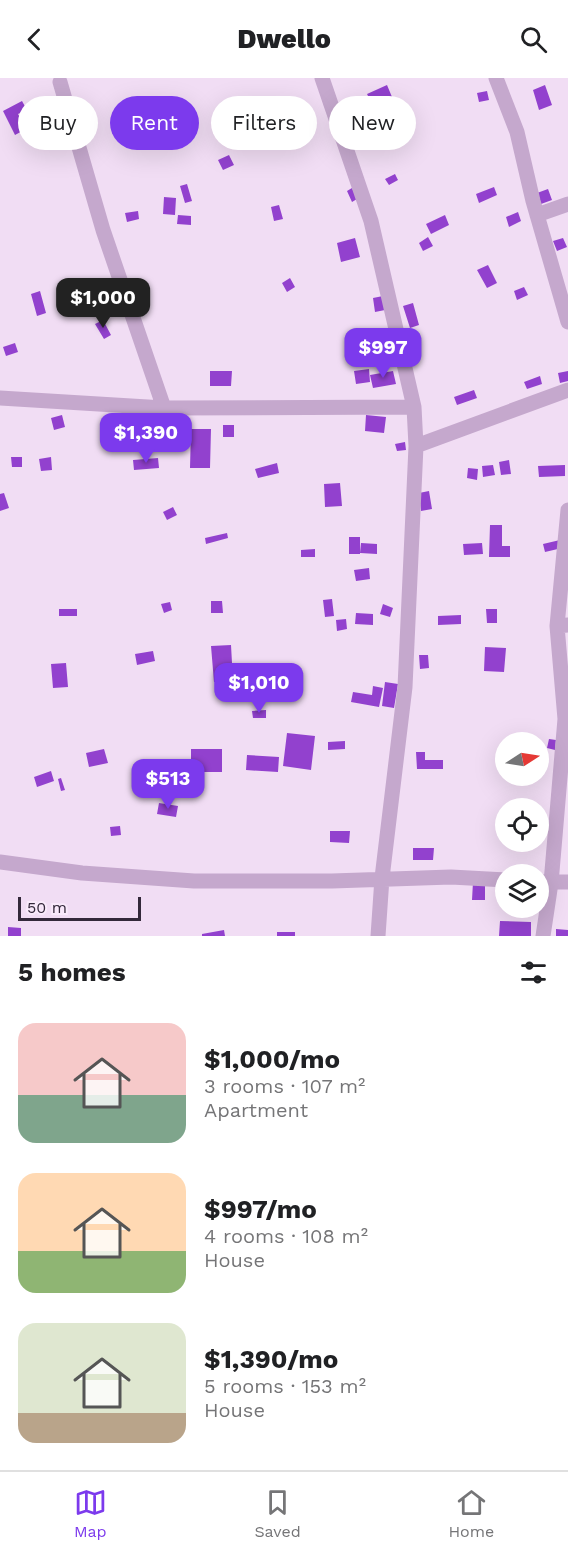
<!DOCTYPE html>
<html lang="en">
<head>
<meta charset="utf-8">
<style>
  body { margin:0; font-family:"Work Sans",sans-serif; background:#f2f2f2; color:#202124; height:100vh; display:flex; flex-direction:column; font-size:22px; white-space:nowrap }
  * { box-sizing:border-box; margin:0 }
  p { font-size:20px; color:#757577 }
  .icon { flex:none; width:33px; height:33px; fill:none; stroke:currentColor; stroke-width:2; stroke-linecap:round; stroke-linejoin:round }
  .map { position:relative; height:858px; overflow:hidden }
  .sheet { display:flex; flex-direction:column; background:#fff; flex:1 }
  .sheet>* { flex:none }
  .top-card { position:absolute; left:18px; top:18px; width:532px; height:54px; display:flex; gap:12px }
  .needle { width:39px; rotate:78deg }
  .controls { position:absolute; left:495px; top:654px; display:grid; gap:12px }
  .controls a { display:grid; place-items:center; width:54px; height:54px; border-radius:50%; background:#fff; box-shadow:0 6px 24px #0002; font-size:30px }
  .scale { position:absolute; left:18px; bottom:15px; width:123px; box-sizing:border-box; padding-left:6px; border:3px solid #33283a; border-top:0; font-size:16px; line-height:21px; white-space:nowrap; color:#33283a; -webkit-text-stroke:4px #f9eafb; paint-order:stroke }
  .price { position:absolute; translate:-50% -51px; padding:0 14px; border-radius:12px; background:#7c3aed; color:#fff; font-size:20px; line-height:39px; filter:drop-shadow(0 2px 3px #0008) }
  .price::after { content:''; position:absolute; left:50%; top:36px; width:18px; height:14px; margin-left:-9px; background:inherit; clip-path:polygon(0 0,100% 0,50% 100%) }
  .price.on { background:#222; color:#fff }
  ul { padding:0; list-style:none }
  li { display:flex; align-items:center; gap:18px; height:150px; padding:0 18px }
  li span { display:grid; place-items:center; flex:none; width:168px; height:120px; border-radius:18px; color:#555 }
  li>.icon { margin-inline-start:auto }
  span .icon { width:72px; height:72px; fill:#fffc; stroke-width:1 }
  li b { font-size:26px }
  h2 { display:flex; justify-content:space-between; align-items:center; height:72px; padding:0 18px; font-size:26px }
  .pill { padding:0 21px; border-radius:27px; background:#fff; box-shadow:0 6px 24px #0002; font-size:21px; line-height:54px }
  .pill.on { background:#7c3aed; color:#fff }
  header { display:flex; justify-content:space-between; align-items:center; height:78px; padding:0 18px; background:#fff; font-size:27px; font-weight:800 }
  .tabs { display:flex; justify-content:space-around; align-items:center; height:84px; border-top:2px solid #e0e0e0; background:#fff; font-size:16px; color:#757577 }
  .tabs a { display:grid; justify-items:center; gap:3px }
  .tabs .on { color:#7c3aed }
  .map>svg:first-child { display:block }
  .building { fill:#9241ce }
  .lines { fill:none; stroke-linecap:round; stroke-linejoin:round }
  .minor { stroke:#c5a8cd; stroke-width:15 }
</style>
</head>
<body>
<header><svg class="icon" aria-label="back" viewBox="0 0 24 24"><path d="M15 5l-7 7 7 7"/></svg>Dwello<svg class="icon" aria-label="search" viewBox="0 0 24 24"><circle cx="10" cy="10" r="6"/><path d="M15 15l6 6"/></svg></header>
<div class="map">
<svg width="568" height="858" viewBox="0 0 568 858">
  <rect width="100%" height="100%" fill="#f1ddf4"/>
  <path class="building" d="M387,7L392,19L373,28L367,16Z
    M545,7L552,27L539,32L533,12Z
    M487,13L489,22L479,24L477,15Z
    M257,20L259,29L250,31L247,22Z
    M22,23L27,32L18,36L26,51L15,57L3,33Z
    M144,31L147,41L125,48L122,39Z
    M229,77L234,87L223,92L218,82Z
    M395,96L398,102L389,107L385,101Z
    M187,106L192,123L185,125L180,108Z
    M494,109L497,117L479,125L476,116Z
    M352,110L357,121L352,124L347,113Z
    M548,111L552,122L541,126L537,115Z
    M164,119L176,120L175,137L163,136Z
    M279,127L283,141L274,143L271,129Z
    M138,133L139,141L127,144L125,135Z
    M518,134L521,143L509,149L506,139Z
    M178,137L191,138V147L177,146Z
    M445,137L449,147L431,156L426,146Z
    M428,159L433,168L423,173L419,165Z
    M355,160L360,179L341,184L337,165Z
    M563,160L567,169L557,173L553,163Z
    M488,187L497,205L487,210L477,192Z
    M290,200L295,209L287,214L282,205Z
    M524,209L528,217L517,222L514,213Z
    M94,211L96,220L86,222L83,214Z
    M40,213L46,235L37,238L31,216Z
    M383,218L385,232L375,234L373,220Z
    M413,225L419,247L410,250L403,228Z
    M103,242L111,257L104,261L95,246Z
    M15,265L18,274L6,278L3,269Z
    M369,291L370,304L356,306L354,293Z
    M210,293H232L231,308H210Z
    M393,293L396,306L373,310L370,297Z
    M568,293V303L560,305L558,295Z
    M540,298L542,306L527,311L524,304Z
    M474,312L477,320L457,327L454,319Z
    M62,337L65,349L54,352L51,340Z
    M366,337L386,339L384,355L365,353Z
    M223,347H234V359H223Z
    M191,351H211L210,390H190Z
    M405,364L406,372L397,373L395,366Z
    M11,379H22V389H12Z
    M51,379L52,392L41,393L39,381Z
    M158,380L159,390L134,392L133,382Z
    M509,382L511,396L501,397L499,384Z
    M277,385L279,395L258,400L255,391Z
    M493,387L495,397L483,399L482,388Z
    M565,387V398L539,399L538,388Z
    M468,390L478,391L477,402L467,400Z
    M340,405L342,428L325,429L324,406Z
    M429,413L432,431L421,433L419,415Z
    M4,415L9,430L0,433V416Z
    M173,429L177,437L167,442L163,434Z
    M490,447H502V468H510V479H489Z
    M227,455L228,460L206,466L205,460Z
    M349,459H360V476H349Z
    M560,462L562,470L545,474L543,466Z
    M361,465L377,466V476L360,475Z
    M482,465L483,476L464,477L463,466Z
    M315,471V479H301V472Z
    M369,490L370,501L356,503L354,492Z
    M332,521L334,538L325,539L323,522Z
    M211,523H222L223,535H211Z
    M170,524L172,532L164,535L161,526Z
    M383,526L393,530L390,539L380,536Z
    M59,531H77V538H59Z
    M486,531H497V545H487Z
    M356,535L373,536V547L355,546Z
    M461,537V546L438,547V538Z
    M346,541L347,551L337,553L336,542Z
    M231,567L233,603L214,604L211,568Z
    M485,569L506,570L504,594L484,593Z
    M153,573L155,583L137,587L135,576Z
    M419,577H428L429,590L420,591Z
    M66,585L68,609L53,610L51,586Z
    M256,599L272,600V609H256Z
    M385,604L398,606L394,630L382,628Z
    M373,608L383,610L379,629L351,624L353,614L372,617Z
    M266,632V640H253L252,633Z
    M287,655L315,658L311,692L283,688Z
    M549,661L556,662L555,672L547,670Z
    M345,663V671L328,672V664Z
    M104,671L108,685L89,689L86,675Z
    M191,671H222V694H191Z
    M416,674H425V682H443V691H417Z
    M247,677L279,679L278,694L246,692Z
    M51,693L54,703L37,709L34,699Z
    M61,700L65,712L61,713L58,701Z
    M159,725L178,728L176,739L157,736Z
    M120,748L121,757L111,758L110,749Z
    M330,753H350L349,765L330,764Z
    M413,770H434L433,782H413Z
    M473,804H485V822H472Z
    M500,843L531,844V858H499Z
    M8,849L21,850V858H8Z
    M556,851L568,852V858H556Z
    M224,852L225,858H202V856Z
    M277,854H295V858H277Z"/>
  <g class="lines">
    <path class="minor" d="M322,0L371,143L414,329
      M496,0L517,54L533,123L568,244
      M537,137L568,126
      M0,320L164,330L103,152L60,4
      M164,330L414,329L416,368L568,312
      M568,432L557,548L568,547
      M0,784L82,795L194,803H332L451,799L506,802
      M538,804H568
      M378,858L382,800L405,609L416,368
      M543,858L551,805L565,641L557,548"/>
  </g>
</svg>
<div class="controls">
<a><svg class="needle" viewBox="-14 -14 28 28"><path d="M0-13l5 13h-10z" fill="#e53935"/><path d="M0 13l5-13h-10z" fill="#757577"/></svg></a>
<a><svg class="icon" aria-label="locate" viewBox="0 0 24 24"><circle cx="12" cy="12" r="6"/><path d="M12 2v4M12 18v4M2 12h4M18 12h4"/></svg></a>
<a><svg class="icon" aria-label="layers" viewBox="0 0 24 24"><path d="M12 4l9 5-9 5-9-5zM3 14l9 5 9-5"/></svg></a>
</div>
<div class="scale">50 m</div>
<b class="price on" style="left:103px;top:251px">$1,000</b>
<b class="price" style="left:383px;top:301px">$997</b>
<b class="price" style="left:146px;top:386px">$1,390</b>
<b class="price" style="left:259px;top:636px">$1,010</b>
<b class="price" style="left:168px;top:732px">$513</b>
<div class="top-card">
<a class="pill">Buy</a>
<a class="pill on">Rent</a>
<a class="pill">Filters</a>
<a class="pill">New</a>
</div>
</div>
<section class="sheet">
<h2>5 homes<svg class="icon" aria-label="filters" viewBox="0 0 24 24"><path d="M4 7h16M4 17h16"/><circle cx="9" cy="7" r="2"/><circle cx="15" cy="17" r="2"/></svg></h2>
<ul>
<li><span style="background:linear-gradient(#f6c9c9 60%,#7fa58c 0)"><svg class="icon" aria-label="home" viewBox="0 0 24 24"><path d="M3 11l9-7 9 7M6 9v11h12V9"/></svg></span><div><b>$1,000/mo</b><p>3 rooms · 107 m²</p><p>Apartment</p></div></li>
<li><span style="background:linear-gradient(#ffd9b3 65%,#8fb573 0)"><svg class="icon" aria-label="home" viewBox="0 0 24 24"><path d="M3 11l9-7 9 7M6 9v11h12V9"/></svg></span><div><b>$997/mo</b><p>4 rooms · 108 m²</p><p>House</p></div></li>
<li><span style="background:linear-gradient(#dfe7d0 75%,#b9a48a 0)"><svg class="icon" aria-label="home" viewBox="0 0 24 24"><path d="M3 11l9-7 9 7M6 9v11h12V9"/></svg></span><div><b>$1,390/mo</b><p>5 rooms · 153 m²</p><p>House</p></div></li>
</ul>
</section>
<nav class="tabs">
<a class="on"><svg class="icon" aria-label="map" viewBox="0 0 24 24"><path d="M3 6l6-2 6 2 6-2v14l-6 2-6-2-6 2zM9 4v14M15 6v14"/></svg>Map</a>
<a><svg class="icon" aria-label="saved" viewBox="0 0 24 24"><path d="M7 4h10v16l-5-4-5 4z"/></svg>Saved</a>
<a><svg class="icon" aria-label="home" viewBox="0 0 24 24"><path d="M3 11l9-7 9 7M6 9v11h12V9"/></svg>Home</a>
</nav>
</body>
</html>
